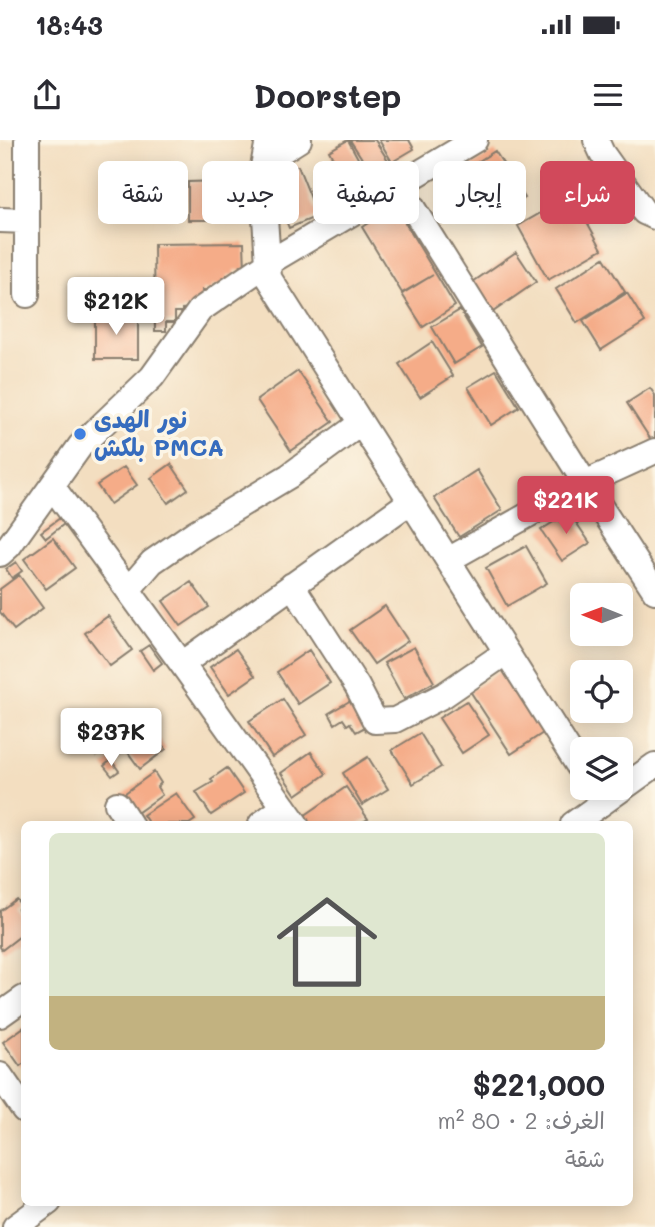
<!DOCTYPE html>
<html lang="ar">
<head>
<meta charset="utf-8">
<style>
  body { margin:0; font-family:Mali,"Playpen Sans Arabic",sans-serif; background:#f7f7f7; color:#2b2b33; direction:rtl; height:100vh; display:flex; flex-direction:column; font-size:26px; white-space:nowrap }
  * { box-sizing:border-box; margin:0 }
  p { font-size:23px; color:#7c7c81 }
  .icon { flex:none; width:38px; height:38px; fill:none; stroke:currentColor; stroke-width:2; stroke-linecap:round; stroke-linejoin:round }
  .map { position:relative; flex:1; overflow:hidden; direction:ltr }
  .details { position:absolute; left:21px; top:681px; width:612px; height:385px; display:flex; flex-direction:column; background:#fff; border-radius:10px; box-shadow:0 4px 18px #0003; direction:rtl }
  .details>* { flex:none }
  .top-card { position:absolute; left:21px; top:21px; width:614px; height:63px; direction:rtl; display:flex; gap:14px }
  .needle { width:46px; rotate:271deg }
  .controls { position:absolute; left:570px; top:443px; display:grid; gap:14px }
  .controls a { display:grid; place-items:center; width:63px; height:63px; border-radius:10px; background:#fff; box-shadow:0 4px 18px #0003; font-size:35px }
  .price { position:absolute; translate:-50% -60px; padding:0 16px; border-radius:7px; background:#fff; color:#222; font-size:23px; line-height:46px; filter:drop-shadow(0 2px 4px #0008) }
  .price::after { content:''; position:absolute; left:50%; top:42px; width:21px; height:16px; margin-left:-10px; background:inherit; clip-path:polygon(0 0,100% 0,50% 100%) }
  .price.current { background:#d1495b; color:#fff }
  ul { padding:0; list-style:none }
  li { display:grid; align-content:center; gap:14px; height:371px; padding:0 28px }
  li span { display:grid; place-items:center; height:217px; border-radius:10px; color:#555 }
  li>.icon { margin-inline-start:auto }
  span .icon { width:126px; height:126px; fill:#fffc; stroke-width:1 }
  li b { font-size:30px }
  .chip { padding:0 24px; border-radius:10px; background:#fff; box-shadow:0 4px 18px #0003; font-size:24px; line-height:63px }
  .chip.current { background:#d1495b; color:#fff }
  .status { display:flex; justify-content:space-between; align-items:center; height:49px; padding:0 35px; background:#fff; direction:ltr }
  .status svg { height:19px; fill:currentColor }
  header { display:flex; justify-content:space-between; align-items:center; height:91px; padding:0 28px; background:#fff; font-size:32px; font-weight:800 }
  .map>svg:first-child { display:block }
  .building { fill:#f5ac88 }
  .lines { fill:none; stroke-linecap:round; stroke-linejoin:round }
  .minor-casing { stroke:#887d6e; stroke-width:28 }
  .minor { stroke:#fff; stroke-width:24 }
  .shop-dot { fill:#3f7fe0; stroke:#fcf5e5; stroke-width:2.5 }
  .labels { text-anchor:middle; stroke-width:7; stroke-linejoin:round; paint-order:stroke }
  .shop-label { font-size:24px; font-weight:bold; fill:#366cbe; stroke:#fcf5e5; text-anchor:start }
</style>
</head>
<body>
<div class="status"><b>18:43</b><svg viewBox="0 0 49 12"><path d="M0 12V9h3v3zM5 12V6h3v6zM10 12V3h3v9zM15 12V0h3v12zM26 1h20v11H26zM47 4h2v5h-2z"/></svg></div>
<header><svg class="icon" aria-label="menu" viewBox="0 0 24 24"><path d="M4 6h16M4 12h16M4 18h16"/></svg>Doorstep<svg class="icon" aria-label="share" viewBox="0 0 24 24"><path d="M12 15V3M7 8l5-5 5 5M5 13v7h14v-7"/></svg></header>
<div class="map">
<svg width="655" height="1087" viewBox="0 0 655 1087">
  <rect width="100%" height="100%" fill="#fcf5e5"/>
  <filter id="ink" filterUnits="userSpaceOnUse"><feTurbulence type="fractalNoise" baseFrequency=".0143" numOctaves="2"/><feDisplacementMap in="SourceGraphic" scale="14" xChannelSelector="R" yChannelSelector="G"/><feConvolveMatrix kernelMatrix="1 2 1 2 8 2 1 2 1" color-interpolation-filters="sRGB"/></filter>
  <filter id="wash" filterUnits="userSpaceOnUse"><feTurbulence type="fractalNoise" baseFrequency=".00686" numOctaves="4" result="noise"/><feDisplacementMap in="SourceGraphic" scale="28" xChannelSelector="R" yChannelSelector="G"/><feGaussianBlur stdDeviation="1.57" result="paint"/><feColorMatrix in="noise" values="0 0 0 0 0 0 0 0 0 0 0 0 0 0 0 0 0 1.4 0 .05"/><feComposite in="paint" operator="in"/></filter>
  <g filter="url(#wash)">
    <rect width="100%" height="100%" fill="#f3dec0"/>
    <g id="blocks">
      <path class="building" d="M348,0L360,22L341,33L329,11Z
        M350,0H375L389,22L372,34Z
        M379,0H409L414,9L392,22Z
        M495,11L525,58L498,75L468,28Z
        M280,26H298L318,76L289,88L279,64Z
        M219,41V80H188V42Z
        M572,55L602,109L548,140L518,86Z
        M395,66L455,166L423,187L402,154L433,135L402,153L362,87Z
        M244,103L245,130H234L235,135H227V146H211V150H202L203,162L194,168L182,169V172H175V182H166V191H155L154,104Z
        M516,112L536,142L490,174L470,144Z
        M604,118L625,152L577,183L556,149Z
        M627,153L645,182L601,210L583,181Z
        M460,170L482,207L454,224L432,187Z
        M95,175H138V219H95Z
        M432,202L453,236L420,257L399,224Z
        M496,230L519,267L491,285L468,247Z
        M298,231L333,282L291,311L257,260Z
        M650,248L655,255V306L627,263Z
        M171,324L188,349L168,363L151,338Z
        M124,327L137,345L110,364L97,345Z
        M477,330L502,370L459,397L434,358Z
        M569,372L590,403L562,421L541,390Z
        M60,378L64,384L46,398L41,392Z
        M53,398L75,428L46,449L24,419Z
        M526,406L547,443L507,466L486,428Z
        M16,422L22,431L12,438L6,429Z
        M19,435L43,468L14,490L0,472V449Z
        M191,442L209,467L181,486L163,461Z
        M385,466L408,501L374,524L350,490Z
        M108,476L132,510L110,526L85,493Z
        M149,505L162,523L153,530L140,511Z
        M414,507L434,542L404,559L384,523Z
        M236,509L255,536L229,554L210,527Z
        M309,510L330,543L298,564L277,532Z
        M505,528L546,591L511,614L470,551Z
        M283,559L306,595L272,617L249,581Z
        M353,559L369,585L356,592L350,583L347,585L343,579L335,584L329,573Z
        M466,561L489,595L462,613L439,578Z
        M145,581L166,609L140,629L127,611L133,607L125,596Z
        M420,593L441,627L413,644L392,610Z
        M98,599L105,609L96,616L89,606Z
        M311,612L326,634L296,655L281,633Z
        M368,617L388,649L362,665L343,633Z
        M111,620L119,631L112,636L104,626Z
        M227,628L244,653L211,675L196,652L213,642L211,639Z
        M154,632L161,643L157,647L162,655L134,675L121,656Z
        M346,647L368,679L359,684H305L301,678Z
        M176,653L195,680L189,684H149L143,675Z
        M16,759L22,766L18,769L24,778V793L2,810L0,807V771Z
        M24,887V923L20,926L3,902Z"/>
    </g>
  </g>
  <g filter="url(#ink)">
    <use href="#blocks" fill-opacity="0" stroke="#887d6e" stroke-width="2"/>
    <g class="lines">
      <defs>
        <path id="minor" d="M27,0V155
          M268,0L262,32L269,138L583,633
          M596,0L602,13L644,72L655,77
          M264,22L299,0
          M399,46L585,343L655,451
          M0,80L27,81
          M52,346L182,524L296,684
          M0,414L9,406L81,305L152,237L200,170L268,123L475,0
          M448,420L585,343L655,311
          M292,445L357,546L375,581L395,580L444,555L505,513
          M128,450L152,422L194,393L289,336L361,283
          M182,524L411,361
          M117,664L130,684
          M261,684L284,667
          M573,684L655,625
          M0,875L24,858
          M0,935L24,970
          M15,1087L49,1062"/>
      </defs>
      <use href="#minor" class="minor-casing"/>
      <use href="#minor" class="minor"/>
    </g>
  </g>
  <circle class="shop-dot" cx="80" cy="294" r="7"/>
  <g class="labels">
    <g class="shop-label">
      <text x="94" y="288">نور الهدى<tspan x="94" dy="28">بلكش PMCA</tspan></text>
    </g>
  </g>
</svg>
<div class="controls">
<a><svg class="needle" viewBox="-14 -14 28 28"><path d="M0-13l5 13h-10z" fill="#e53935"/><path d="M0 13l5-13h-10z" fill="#7c7c81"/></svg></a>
<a><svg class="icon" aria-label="locate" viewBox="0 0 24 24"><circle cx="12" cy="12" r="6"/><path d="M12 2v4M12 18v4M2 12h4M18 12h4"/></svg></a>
<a><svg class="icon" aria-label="layers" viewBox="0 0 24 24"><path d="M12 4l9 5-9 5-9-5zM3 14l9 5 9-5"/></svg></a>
</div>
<b class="price" style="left:116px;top:197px">$212K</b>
<b class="price current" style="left:566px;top:396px">$221K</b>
<b class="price" style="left:111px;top:628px">$237K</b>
<div class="top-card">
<a class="chip current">شراء</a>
<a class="chip">إيجار</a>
<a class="chip">تصفية</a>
<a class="chip">جديد</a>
<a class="chip">شقة</a>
</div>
<section class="details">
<ul>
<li><span style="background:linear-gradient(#dfe7d0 75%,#c2b280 0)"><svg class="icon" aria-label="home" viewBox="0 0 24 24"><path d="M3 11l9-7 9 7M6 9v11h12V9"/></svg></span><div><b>$221,000</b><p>الغرف: 2 · 80 m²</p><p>شقة</p></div></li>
</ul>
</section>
</div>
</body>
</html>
